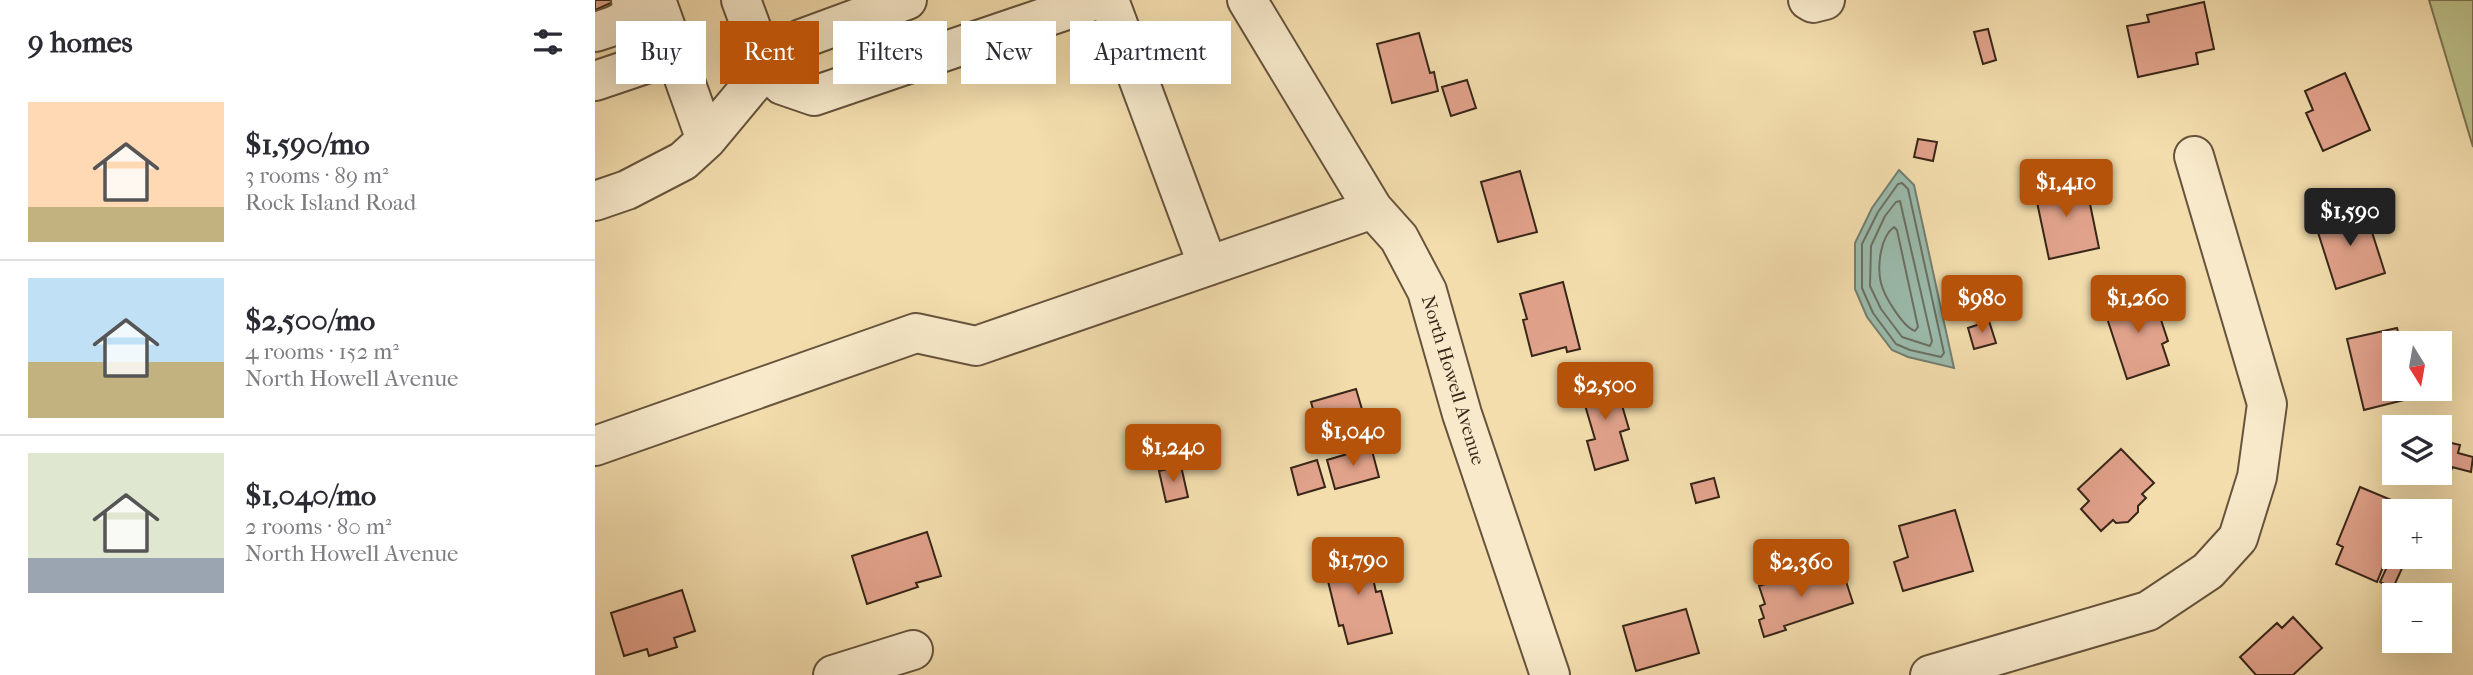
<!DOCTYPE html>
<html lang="en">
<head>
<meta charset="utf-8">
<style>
  body { margin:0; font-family:"IM FELL French Canon",serif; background:#f2f2f3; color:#2b2b33; height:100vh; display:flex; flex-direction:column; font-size:26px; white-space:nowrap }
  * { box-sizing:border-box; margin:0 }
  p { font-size:23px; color:#7c7c81 }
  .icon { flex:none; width:38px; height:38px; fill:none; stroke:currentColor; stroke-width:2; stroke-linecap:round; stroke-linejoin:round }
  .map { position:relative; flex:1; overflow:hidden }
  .side { display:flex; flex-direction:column; background:#fff; width:595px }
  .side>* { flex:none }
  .guide { position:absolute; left:21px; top:21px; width:665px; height:63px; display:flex; gap:14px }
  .needle { width:46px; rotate:169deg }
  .buttons { position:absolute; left:1787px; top:331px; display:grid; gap:14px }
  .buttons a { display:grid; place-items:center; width:70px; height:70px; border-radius:0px; background:#fff; box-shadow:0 7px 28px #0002; font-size:35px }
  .price { position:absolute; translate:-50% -60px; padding:0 16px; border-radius:7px; background:#b45309; color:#fff; font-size:23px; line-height:46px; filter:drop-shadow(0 2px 4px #0008) }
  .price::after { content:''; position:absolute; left:50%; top:42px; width:21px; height:16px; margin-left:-10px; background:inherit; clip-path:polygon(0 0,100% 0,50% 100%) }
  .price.current { background:#222; color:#fff }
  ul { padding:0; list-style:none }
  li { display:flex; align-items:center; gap:21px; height:175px; padding:0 28px }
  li+li { border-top:2px solid #e1e1e2 }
  li span { display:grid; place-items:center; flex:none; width:196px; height:140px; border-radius:0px; color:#555 }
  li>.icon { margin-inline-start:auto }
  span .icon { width:84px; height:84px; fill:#fffc; stroke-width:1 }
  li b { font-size:30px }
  h2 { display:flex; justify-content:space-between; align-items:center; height:84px; padding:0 28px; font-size:30px }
  .pill { padding:0 24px; border-radius:0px; background:#fff; box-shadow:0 7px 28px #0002; font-size:24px; line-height:63px }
  .pill.current { background:#b45309; color:#fff }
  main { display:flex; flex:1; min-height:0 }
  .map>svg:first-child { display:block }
  .green { fill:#bcc089; stroke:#7a7350; stroke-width:2 }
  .water { fill:#9bbbad; stroke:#737f71; stroke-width:2 }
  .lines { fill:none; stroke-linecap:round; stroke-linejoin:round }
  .shore { stroke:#6a7062; stroke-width:2 }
  .building { fill:#e1a28b; stroke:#382618; stroke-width:2 }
  .minor-casing { stroke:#67543d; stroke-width:42 }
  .minor { stroke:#f7e9ca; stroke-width:38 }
  .labels { text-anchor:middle; stroke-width:6; stroke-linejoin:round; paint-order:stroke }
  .street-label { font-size:19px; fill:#382618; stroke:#f7e9ca }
</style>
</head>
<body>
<main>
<section class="side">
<h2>9 homes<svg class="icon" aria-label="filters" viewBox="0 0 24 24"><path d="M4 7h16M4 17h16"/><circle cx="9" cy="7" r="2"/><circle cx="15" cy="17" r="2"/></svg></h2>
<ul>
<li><span style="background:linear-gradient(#ffd9b3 75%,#c2b280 0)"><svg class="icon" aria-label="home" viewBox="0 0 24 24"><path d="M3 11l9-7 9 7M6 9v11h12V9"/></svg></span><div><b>$1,590/mo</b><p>3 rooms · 89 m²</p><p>Rock Island Road</p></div></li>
<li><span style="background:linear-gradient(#bfe0f5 60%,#c2b280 0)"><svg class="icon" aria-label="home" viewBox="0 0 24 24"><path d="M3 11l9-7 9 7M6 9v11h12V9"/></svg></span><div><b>$2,500/mo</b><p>4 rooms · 152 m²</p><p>North Howell Avenue</p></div></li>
<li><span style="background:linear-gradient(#dfe7d0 75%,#9aa5b1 0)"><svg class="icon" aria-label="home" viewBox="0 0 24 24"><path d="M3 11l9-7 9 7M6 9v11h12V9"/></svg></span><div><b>$1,040/mo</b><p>2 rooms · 80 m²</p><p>North Howell Avenue</p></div></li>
</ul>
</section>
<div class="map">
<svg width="1878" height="675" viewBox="0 0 1878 675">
  <rect width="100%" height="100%" fill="#f3ddad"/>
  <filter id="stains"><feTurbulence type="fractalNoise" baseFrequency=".00286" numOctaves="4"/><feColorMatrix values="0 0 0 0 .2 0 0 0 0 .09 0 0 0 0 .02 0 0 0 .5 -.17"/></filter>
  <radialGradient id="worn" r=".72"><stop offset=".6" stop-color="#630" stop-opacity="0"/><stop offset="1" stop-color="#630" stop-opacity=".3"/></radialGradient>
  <path class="green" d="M1834,0H1878V147Z"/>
  <path class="water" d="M1304,170L1319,185L1359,368L1313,357L1297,350L1272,317L1260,289V243L1277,208Z"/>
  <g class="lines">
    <path class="shore" d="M1307,183L1313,189L1349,353L1346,357L1315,350L1301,344L1278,313L1267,288V244L1283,212L1303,184Z
      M1305,201L1337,341L1335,346L1307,337L1286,309L1275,286L1276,246L1290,216L1301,202Z
      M1299,227L1302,230L1323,327L1320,331C1308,327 1289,296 1286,283C1282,267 1285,237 1299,227Z"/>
  </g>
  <path class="building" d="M0,0H17L18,2L0,10Z
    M1609,2L1619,49L1601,53L1603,64L1543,77L1532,26L1554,22L1552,15Z
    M1393,29L1401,60L1388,64L1379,32Z
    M824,33L835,73L839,72L843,91L797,103L782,44Z
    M1750,73L1775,130L1728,151L1711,113L1718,110L1710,91Z
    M872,80L881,108L856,116L847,87Z
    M1323,139L1342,142L1338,161L1319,157Z
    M925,171L942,232L903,242L886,182Z
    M1485,179L1490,200L1494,199L1504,248L1454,259L1439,188Z
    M1769,207L1790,273L1741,289L1720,223Z
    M968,282L985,349L972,352L971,347L937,356L928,320L932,319L925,294Z
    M1557,293L1573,341L1567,344L1574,365L1532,379L1509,309Z
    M1394,321L1401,343L1379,349L1373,328Z
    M1802,328L1806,343H1799V388H1832L1833,394L1769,410L1752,339Z
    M1018,375L1034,429L1025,432L1033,460L1000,470L992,441L1000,439L984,385Z
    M761,389L769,416L766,417L770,433L728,445L716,402Z
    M1844,440L1865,445L1863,453L1878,457L1876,472L1857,467L1856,471L1844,468Z
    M776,447L784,477L740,489L732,460Z
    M1526,449L1559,483L1547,494L1551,498L1543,506V512L1533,522L1521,523L1518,520L1506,531L1486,509L1494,501L1483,489Z
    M722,460L730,487L703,495L696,468Z
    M586,466L593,497L571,502L564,471Z
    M1119,478L1124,497L1101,503L1096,484Z
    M1765,487L1818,509L1817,511H1799V540L1782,582L1741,564L1748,547L1742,544Z
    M1360,510L1378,571L1308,591L1299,562L1313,557L1304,526Z
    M332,532L346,576L321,583L323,587L272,604L257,556Z
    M774,546L782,578H778L781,592L786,591L797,633L753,644L748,625L744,626L732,577L745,574L740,554Z
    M1796,558L1809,564L1798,588L1785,582Z
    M1222,567L1226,579L1248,572L1258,603L1189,626L1191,630L1169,637L1164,620L1169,618L1165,606L1170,604L1164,586Z
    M87,590L100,631L79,638L82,647L54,656L52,649L29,656L16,613Z
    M1091,609L1104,653L1041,671L1028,626Z
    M1698,617L1727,648L1698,675H1661L1645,657L1682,623L1687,628Z"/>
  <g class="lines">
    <defs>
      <path id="minor" d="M61,0L111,140
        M146,0L171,68L187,85L219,96L501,0
        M514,0L613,266
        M652,0L778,209L804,238L832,291L867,414L955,675
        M1213,0L1218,3L1230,0
        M0,32C18,26 39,23 36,0
        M0,81L80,54
        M0,201L32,190L88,161L111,140L171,68L206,39L312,0
        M0,446L321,333L381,346L778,209
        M238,675L318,650
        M1335,675L1553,611L1613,571L1643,538L1662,477L1672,404L1599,156"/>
    </defs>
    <use href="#minor" class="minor-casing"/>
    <use href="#minor" class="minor"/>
  </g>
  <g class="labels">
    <g class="street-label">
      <text transform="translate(859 380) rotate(73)" y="7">North Howell Avenue</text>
    </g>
  </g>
  <rect width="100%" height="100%" filter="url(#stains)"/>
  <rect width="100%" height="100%" fill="url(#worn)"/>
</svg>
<div class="buttons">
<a><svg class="needle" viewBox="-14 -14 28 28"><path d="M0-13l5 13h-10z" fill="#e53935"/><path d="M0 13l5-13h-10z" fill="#7c7c81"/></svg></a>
<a><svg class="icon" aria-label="layers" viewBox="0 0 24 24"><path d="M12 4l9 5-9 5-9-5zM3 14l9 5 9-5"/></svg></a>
<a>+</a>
<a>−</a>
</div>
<b class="price" style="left:1471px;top:219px">$1,410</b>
<b class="price current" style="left:1755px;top:248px">$1,590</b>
<b class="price" style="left:1387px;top:335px">$980</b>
<b class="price" style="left:1543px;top:335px">$1,260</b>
<b class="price" style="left:1010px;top:422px">$2,500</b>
<b class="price" style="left:758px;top:468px">$1,040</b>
<b class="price" style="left:578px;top:484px">$1,240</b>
<b class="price" style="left:763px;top:597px">$1,790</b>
<b class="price" style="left:1206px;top:599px">$2,360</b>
<div class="guide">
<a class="pill">Buy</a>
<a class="pill current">Rent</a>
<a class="pill">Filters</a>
<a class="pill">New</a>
<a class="pill">Apartment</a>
</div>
</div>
</main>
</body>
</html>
